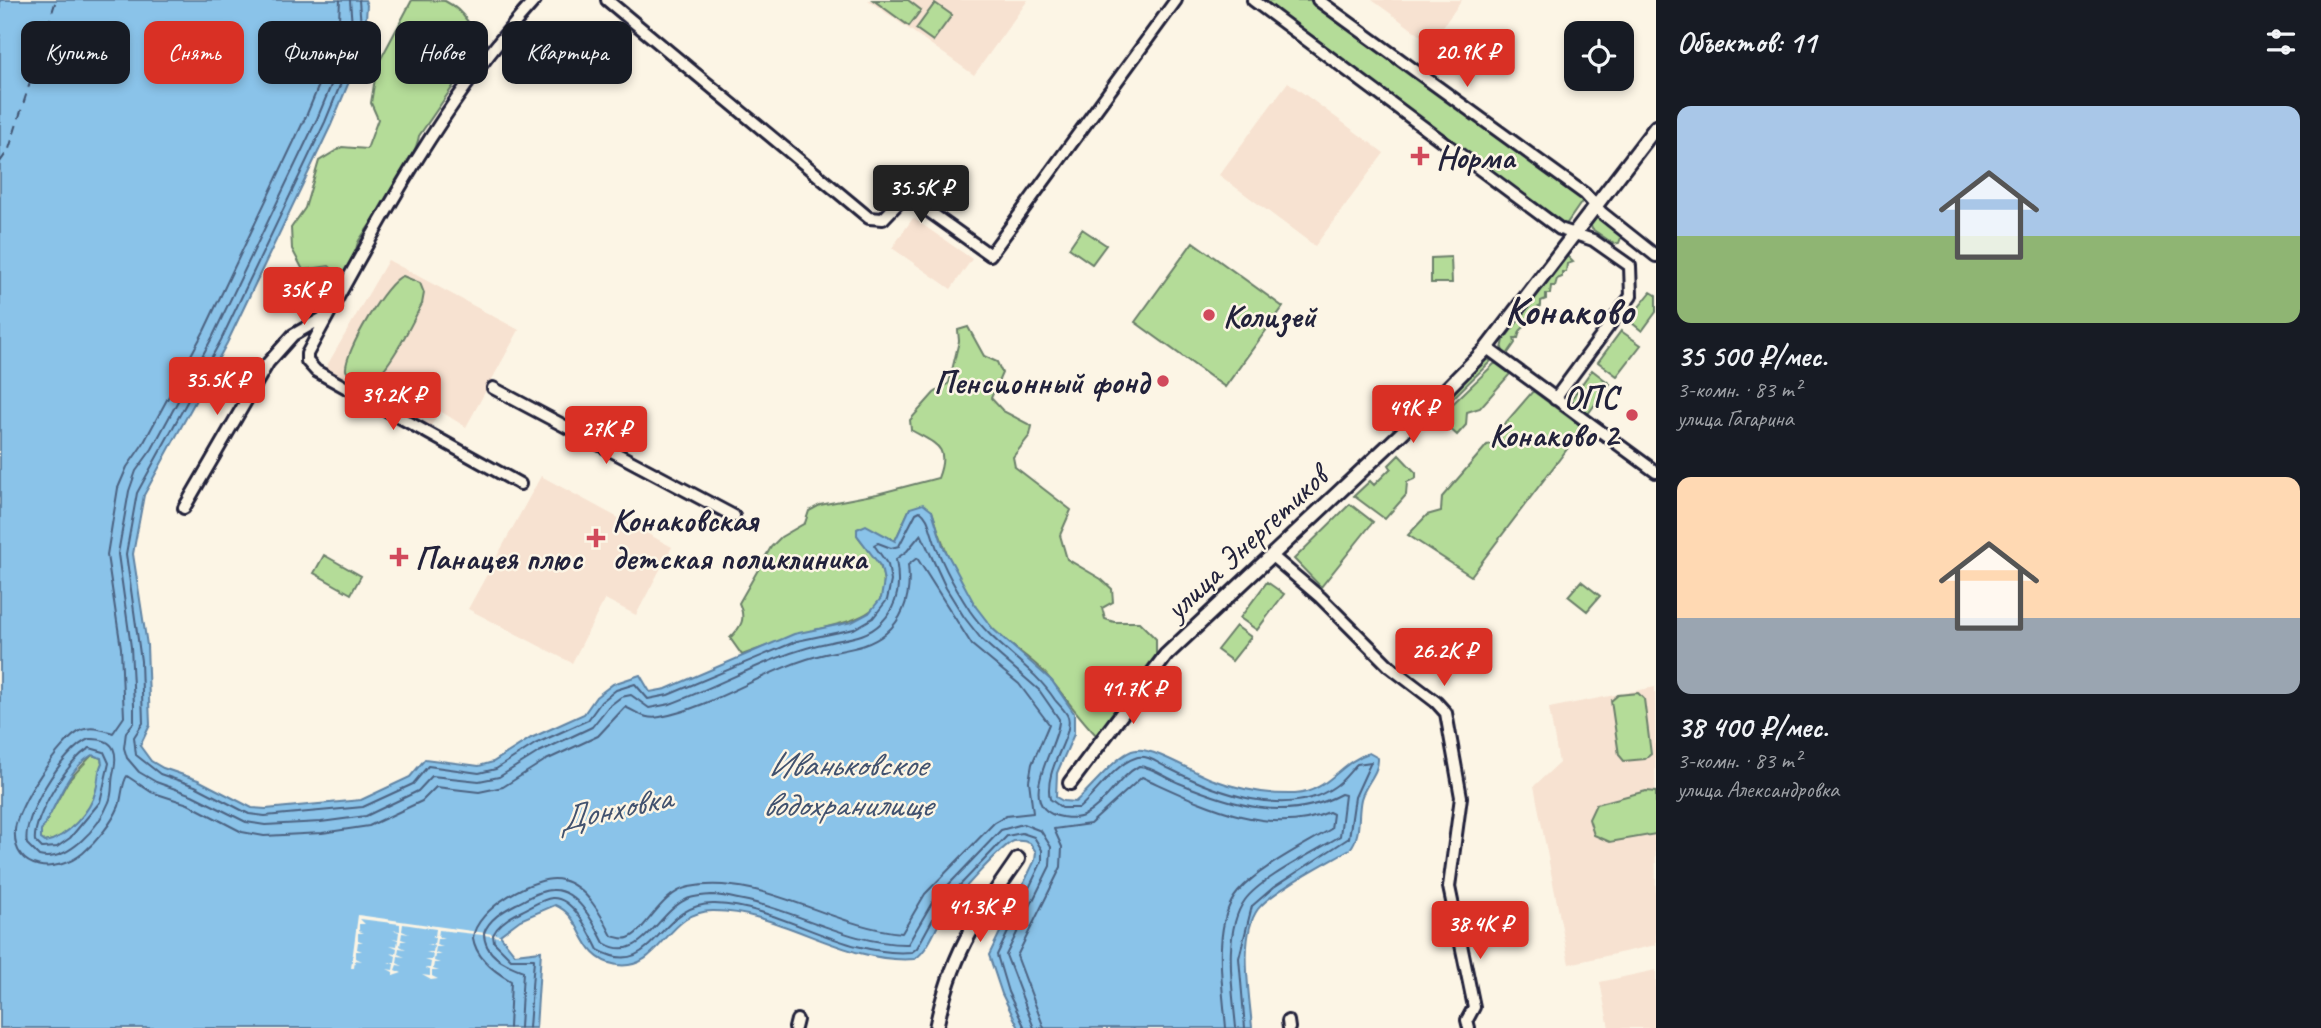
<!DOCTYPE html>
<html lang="ru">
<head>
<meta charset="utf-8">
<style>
  body { margin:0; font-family:Caveat,sans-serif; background:#242831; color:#f1f3f6; height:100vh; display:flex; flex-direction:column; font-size:26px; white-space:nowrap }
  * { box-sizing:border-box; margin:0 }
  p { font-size:23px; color:#9ea1a6 }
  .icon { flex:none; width:38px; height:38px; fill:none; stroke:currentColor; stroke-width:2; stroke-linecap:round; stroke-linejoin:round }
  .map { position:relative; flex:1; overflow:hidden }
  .details { display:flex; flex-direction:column; background:#171b24; width:665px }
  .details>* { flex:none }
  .banner { position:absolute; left:21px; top:21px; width:665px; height:63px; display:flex; gap:14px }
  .controls { position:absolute; left:1564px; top:21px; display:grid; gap:14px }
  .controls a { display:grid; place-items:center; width:70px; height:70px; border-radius:14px; background:#171b24; box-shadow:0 4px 10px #0003; font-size:35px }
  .price { position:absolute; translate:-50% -60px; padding:0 16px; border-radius:7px; background:#d93025; color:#fff; font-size:23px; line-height:46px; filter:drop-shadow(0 2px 4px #0008) }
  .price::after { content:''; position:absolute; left:50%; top:42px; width:21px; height:16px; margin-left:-10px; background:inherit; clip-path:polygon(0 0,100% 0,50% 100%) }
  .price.active { background:#222; color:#fff }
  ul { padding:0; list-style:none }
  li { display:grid; align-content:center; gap:14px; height:371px; padding:0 21px }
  li span { display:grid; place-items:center; height:217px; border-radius:14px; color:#555 }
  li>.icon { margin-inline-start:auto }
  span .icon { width:126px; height:126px; fill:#fffc; stroke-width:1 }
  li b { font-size:30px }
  h2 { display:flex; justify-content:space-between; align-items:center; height:84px; padding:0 21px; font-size:30px }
  .chip { padding:0 24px; border-radius:14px; background:#171b24; box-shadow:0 4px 10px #0003; font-size:24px; line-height:63px }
  .chip.active { background:#d93025; color:#fff }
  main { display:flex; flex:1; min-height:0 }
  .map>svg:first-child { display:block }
  .built { fill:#f7e2d1 }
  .green { fill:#b4dc98; stroke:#6b7f6a; stroke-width:2 }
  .water { fill:#8ac3e9; stroke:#6083a3; stroke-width:2; fill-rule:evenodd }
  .pier { fill:#fcf5e5 }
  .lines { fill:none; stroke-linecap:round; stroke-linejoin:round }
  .shore { stroke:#4c6281; stroke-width:2 }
  .ferry { stroke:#41526f; stroke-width:2; stroke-dasharray:9 7; stroke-linecap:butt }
  .minor-casing { stroke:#22223b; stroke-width:16 }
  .major-casing { stroke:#22223b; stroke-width:18 }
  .minor { stroke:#fcf5e5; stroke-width:10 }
  .major { stroke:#fcf5e5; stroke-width:12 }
  .poi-dot { fill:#d1495b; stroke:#fcf5e5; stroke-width:2.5 }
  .labels { text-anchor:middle; stroke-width:5; stroke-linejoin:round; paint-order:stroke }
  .poi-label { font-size:33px; font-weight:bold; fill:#22223b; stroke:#fcf5e5; text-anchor:start }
  .street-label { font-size:33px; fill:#22223b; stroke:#fcf5e5 }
  .water-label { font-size:35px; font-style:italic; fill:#41526f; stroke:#fcf5e5 }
  .district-label { font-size:40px; font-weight:bold; fill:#22223b; stroke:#fcf5e5 }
</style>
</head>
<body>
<main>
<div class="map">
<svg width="1656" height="1028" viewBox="0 0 1656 1028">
  <rect width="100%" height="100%" fill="#fcf5e5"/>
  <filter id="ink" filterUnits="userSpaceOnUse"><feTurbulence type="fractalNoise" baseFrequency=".0143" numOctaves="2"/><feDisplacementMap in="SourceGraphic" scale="14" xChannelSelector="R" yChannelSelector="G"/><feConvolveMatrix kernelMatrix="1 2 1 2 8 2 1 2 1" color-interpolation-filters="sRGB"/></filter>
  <g filter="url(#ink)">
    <path class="built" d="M868,0H1028L974,75Z
      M1372,0H1462L1431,43Z
      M1288,82L1384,153L1315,246L1219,175Z
      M913,218L972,259L951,289L892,248Z
      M388,260L519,330L466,427L440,411L429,429L325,369Z
      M541,476L672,547L636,615L605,599L572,663L468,609Z
      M1655,687L1656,945L1569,964L1534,786L1559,763L1549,708Z
      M1656,970V1028H1609L1600,982Z"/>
    <path class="green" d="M412,0C422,0 437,0 445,1C463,10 478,32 478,50L419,136C414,164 377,215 360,239C355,245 357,253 354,260C351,266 345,272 341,277L329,266L303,270L292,249L291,228L305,208L319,161L342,147L367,149L378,119L371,103L377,66Z
      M873,0H908L921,10L909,26Z
      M1262,0H1310L1583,200L1565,226Z
      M935,3L952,15L933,41L916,29Z
      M1594,218H1600L1622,235L1619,243L1614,244L1592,229L1590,223Z
      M1082,229L1106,245L1092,264L1069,248Z
      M1193,242L1283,307L1225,387L1135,322Z
      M1566,255L1573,262L1567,264L1566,272H1562V277L1557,279L1555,286H1551L1550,294H1546V299L1541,301V306L1535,309L1536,313L1530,316V321L1520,331L1518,338H1514L1515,343L1506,356L1502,349L1504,340Z
      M1451,257L1452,283H1431V258Z
      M403,276L420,283L424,293L422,304C412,321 370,420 346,370C344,353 387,280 403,276Z
      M1651,292L1656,295V312L1642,331L1627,319V315L1630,311L1635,312Z
      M968,327L984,356L997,362L1002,373L991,398L1003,411L1032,426L1030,435L1013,457L1015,467L1071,510L1060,535L1067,559L1101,579L1112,589L1113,602L1102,608L1105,619L1114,622H1139L1156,639V660L1098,737C1077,716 1062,692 1043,671C1028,656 1009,645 994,630C963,598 945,553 932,511L910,508L895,541L866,526L857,529V535C864,546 879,559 882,571C894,618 845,621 815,630C791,638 766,646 742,655L730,638C742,626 746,619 739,603L771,547L781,537L805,523L809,511L820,505L877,494L938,478C950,446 937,445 911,430L910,420L934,393L949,383L959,341L958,330Z
      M1621,331L1641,345L1617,376L1598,362Z
      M1486,360H1492L1442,409L1438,408Z
      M1495,363L1510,374L1480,408L1467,412L1466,425L1457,435L1438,418Z
      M1592,370L1610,384L1585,418L1569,402Z
      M1533,391L1583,428L1471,576L1408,535L1427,515L1441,511L1442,497L1487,445L1500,442L1502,427Z
      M1399,455L1416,473V478L1407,482L1406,495L1385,519L1354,496L1370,481L1374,485L1391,468L1389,465Z
      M1350,504L1373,522L1321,587L1294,559Z
      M324,555L361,576L351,594L314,573Z
      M1581,581L1600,596L1587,611L1568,596Z
      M1267,582L1284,594L1257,630L1240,618Z
      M1236,626L1251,637L1232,661L1217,650Z
      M1638,693L1644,699L1651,754L1645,759L1624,761L1619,755L1611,701L1618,695Z
      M92,755L101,758L102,763C99,772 99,781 96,791C91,812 67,838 45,842L41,839V831L68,781Z
      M1646,791L1656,792V834L1610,842L1594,835L1589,819L1596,804Z"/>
    <path class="water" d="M0,0H365L367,5L364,46L331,125L227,343L144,495L133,554L147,645L150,725L140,746L151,761L163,768L198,780L252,808L266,809L361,800L410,777L425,759L479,766L493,762L531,738L584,714L596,697L613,684L640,675L650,692L666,689L794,634L852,622L869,613L881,598L884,581L881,567L857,535V529L866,525L895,541L910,508L923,504L932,511L943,546L976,607L993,629L1052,681L1074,713V734L1057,773L1056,797L1063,801L1075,802C1090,790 1118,752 1136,750C1152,747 1193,772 1211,779C1238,789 1266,795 1295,794C1328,792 1340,762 1369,753L1378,758C1379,773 1365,784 1361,799C1357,817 1362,834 1350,849C1328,862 1272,891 1258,909C1238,936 1250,997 1252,1028H1019L1002,994L989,955L1035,860L1036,852L1030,843C1025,841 1020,840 1014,841C1002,845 953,900 945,913C935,928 930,948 915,959C845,965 782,911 714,911C666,910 662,971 617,965C577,958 586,918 555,905L520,920L500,935L515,954L541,951L536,1028H0ZM92,755L101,758L102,763C97,772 99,780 96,790C91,811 67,838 45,842L41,839V831C57,806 66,770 92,755Z"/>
    <path class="pier" d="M358,915L500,935V937L439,930L438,937L444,939H437L436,945L443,947H436L435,953L442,955H435L434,961L440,963H434L433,969L439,971H432V976L438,979L431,980L422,975L430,976V970L424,968H430L431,962L425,960H432L433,954L426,952H433L434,946L427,944H434L435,938L429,936H435L436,929L403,924L402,931L409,934L402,933L401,939L407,941H401L400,946L406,949L399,948L398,954L405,957L398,956L397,963L403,966L397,965L395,970L402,973L393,976V972L387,969L393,970L394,964L388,962H395L396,956L390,953L396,954L397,948L390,945L397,946L398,940L392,938L398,939L399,932L393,930L400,931V924L360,919L365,924H359V931L364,933H358V940L363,942H358L357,949L362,951H356V958L362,961L355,960L354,968H351Z"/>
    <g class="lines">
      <path class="shore" d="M340,0L338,39L307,114L204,331L143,444L127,467L118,488L107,555L121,648L124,717L113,733C103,730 93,726 82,730C60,739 16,808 15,830C12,873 58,874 83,853C97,841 112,823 119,806C122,797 122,783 127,776L151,792L188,804L242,832L264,836L322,833L369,826L422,801L436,787L479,792L503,787L544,761L598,736L625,707C638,712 644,720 660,717C715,707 768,667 825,654C847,649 868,648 886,633C907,615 911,591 908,565L917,558L972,645L1019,684L1049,724L1032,764L1029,781L1033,813L1006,816L994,823L925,894L902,933C831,927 761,873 689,887C660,893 645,933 628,938C623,940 617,937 612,936C602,916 586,886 562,880C536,873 475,910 473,938C476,958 495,972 511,981L509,1028
        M350,0L352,26L349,42L317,119L213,336L152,449L136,471L129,491L118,554L131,647L134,705V722L126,732L124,748L127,758L139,772L156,782L192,795L246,822L265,825L321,822L366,816L418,791L432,776L479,781L499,777L539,752L592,727L608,707L621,697L631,695L649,708L670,704C724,684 774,653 831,642C849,638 867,637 881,623C900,604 900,583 896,559L907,551L921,534L946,588L964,617L982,640L1039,690L1059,719C1061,743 1010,808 1062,817C1069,818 1077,819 1083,816C1106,804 1117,778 1139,766C1153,767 1166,778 1179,783C1232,805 1287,823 1341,794L1345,795L1340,836C1315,852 1261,878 1245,900C1222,932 1233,992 1236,1028
        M359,0L361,27L357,44L325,122L221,340L137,493L126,554L141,661L143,723L134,737L136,755L160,774L195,786L249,814L265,816L363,807L413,784L428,766L479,773L496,769L535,744L588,720L601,702L616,690L635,684L648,699L668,695L797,641L854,629L873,618L887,600L891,581L888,565L874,545L878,543L891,548L899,546L916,513L920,511C928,517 929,525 932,534C940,561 955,588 970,611C994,646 1032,665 1055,700C1059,705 1066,711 1068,717C1074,736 1043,769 1050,799L1062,808H1079C1096,794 1114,765 1135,758C1147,753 1160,765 1170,769C1215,792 1287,820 1334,787C1343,782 1350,771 1357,764L1371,762L1355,797L1349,838L1274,887L1252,906L1239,958L1245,1028
        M89,739C117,738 118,754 113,775C111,784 113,793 109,802C99,827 68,863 39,856L27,844C21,818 63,749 89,739Z
        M90,748L104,752L109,763L100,802L70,838L57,847L42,848L35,841C32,819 69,758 90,748Z
        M520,1028L523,971C507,965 484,956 484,933C489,919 503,911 516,904C527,899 540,890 552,890C577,888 595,925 604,943C641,965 656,914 685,900C692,896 703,896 711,895C722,895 733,898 743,900C798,911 851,945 908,944L933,901L1001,830L1023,824L1041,831L1051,847L1050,866L1006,955L1034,1028
        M529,1028L534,959H511L494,942L493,935C498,924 511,916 522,911C531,907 542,899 552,898C574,897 590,934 598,950C656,982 656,902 715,904C782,906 843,958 912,952L917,948L940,906L1007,836L1022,833L1034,837L1042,850V861L997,955L1008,992L1025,1028
        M1044,1028L1017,956L1061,867L1062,847L1054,829L1090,824L1142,777C1198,802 1267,839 1329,812L1333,814L1331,829C1303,846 1260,867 1238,892C1211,923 1223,990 1226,1028"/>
      <path class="ferry" d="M0,162L9,149L56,0"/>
      <defs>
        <path id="minor" d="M607,0L869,218L883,219L906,195L990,255L1176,0
          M1253,0L1560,229L1593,240L1630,266L1631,296L1555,399
          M1318,0L1585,194L1602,213L1656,256
          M1487,348L1656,472
          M493,388L734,516
          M520,484L316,371L307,361V354C374,231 440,104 535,0
          M184,508L268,363L293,335L328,315
          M1272,556L1320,597L1390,667L1436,702L1446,713L1461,797L1449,887L1474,1007L1467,1020L1469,1028
          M1288,1021L1289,1028
          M795,1028L797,1020"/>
        <path id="major" d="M1070,783L1166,655L1424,412L1487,348L1656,127
          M936,1028C952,952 975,921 1018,859"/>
      </defs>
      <use href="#minor" class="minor-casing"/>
      <use href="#major" class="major-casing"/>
      <use href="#minor" class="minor"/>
      <use href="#major" class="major"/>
    </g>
  </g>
  <g class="poi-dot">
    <path d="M1416.5 145.5h7v7h7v7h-7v7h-7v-7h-7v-7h7z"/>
    <circle cx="1209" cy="315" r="7"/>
    <circle cx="1163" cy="381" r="7"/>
    <circle cx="1632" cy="415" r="7"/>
    <path d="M592.5 527.5h7v7h7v7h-7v7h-7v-7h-7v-7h7z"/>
    <path d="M395.5 546.5h7v7h7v7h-7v7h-7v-7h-7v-7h7z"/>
  </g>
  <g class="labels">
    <g class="poi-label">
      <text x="1436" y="168">Норма</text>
      <text x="1223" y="327">Колизей</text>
      <text x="1149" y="393" text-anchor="end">Пенсионный фонд</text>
      <text x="1618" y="408" text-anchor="end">ОПС<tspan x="1618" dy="38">Конаково 2</tspan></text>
      <text x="612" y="531">Конаковская<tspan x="612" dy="38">детская поликлиника</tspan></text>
      <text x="415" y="569">Панацея плюс</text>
    </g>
    <g class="street-label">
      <text transform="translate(1245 542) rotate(-43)" y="12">улица Энергетиков</text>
    </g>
    <g class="water-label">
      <text x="847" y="776">Иваньковское<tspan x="847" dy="40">водохранилище</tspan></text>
      <text transform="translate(614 808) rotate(-12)" y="12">Донховка</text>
    </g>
    <g class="district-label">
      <text x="1569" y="324">Конаково</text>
    </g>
  </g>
</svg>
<div class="controls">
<a><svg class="icon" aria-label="locate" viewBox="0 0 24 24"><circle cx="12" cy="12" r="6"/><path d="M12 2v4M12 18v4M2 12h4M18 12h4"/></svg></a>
</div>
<b class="price" style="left:1467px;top:89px">20.9K ₽</b>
<b class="price active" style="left:921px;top:225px">35.5K ₽</b>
<b class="price" style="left:304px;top:327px">35K ₽</b>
<b class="price" style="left:217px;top:417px">35.5K ₽</b>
<b class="price" style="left:393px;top:432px">39.2K ₽</b>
<b class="price" style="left:1413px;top:445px">49K ₽</b>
<b class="price" style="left:606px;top:466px">27K ₽</b>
<b class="price" style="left:1444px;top:688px">26.2K ₽</b>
<b class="price" style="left:1133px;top:726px">41.7K ₽</b>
<b class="price" style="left:980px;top:944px">41.3K ₽</b>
<b class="price" style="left:1480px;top:961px">38.4K ₽</b>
<div class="banner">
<a class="chip">Купить</a>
<a class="chip active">Снять</a>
<a class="chip">Фильтры</a>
<a class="chip">Новое</a>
<a class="chip">Квартира</a>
</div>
</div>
<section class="details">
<h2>Объектов: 11<svg class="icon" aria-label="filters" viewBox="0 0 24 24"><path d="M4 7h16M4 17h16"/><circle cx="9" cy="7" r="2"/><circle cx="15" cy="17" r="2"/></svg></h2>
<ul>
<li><span style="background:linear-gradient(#a9c7e8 60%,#8fb573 0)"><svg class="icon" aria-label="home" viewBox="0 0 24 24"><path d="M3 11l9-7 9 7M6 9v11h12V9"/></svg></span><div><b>35 500 ₽/мес.</b><p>3-комн. · 83 m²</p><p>улица Гагарина</p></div></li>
<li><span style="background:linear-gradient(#ffd9b3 65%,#9aa5b1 0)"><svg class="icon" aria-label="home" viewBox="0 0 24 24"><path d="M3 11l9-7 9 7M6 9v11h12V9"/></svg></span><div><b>38 400 ₽/мес.</b><p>3-комн. · 83 m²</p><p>улица Александровка</p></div></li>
</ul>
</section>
</main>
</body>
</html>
